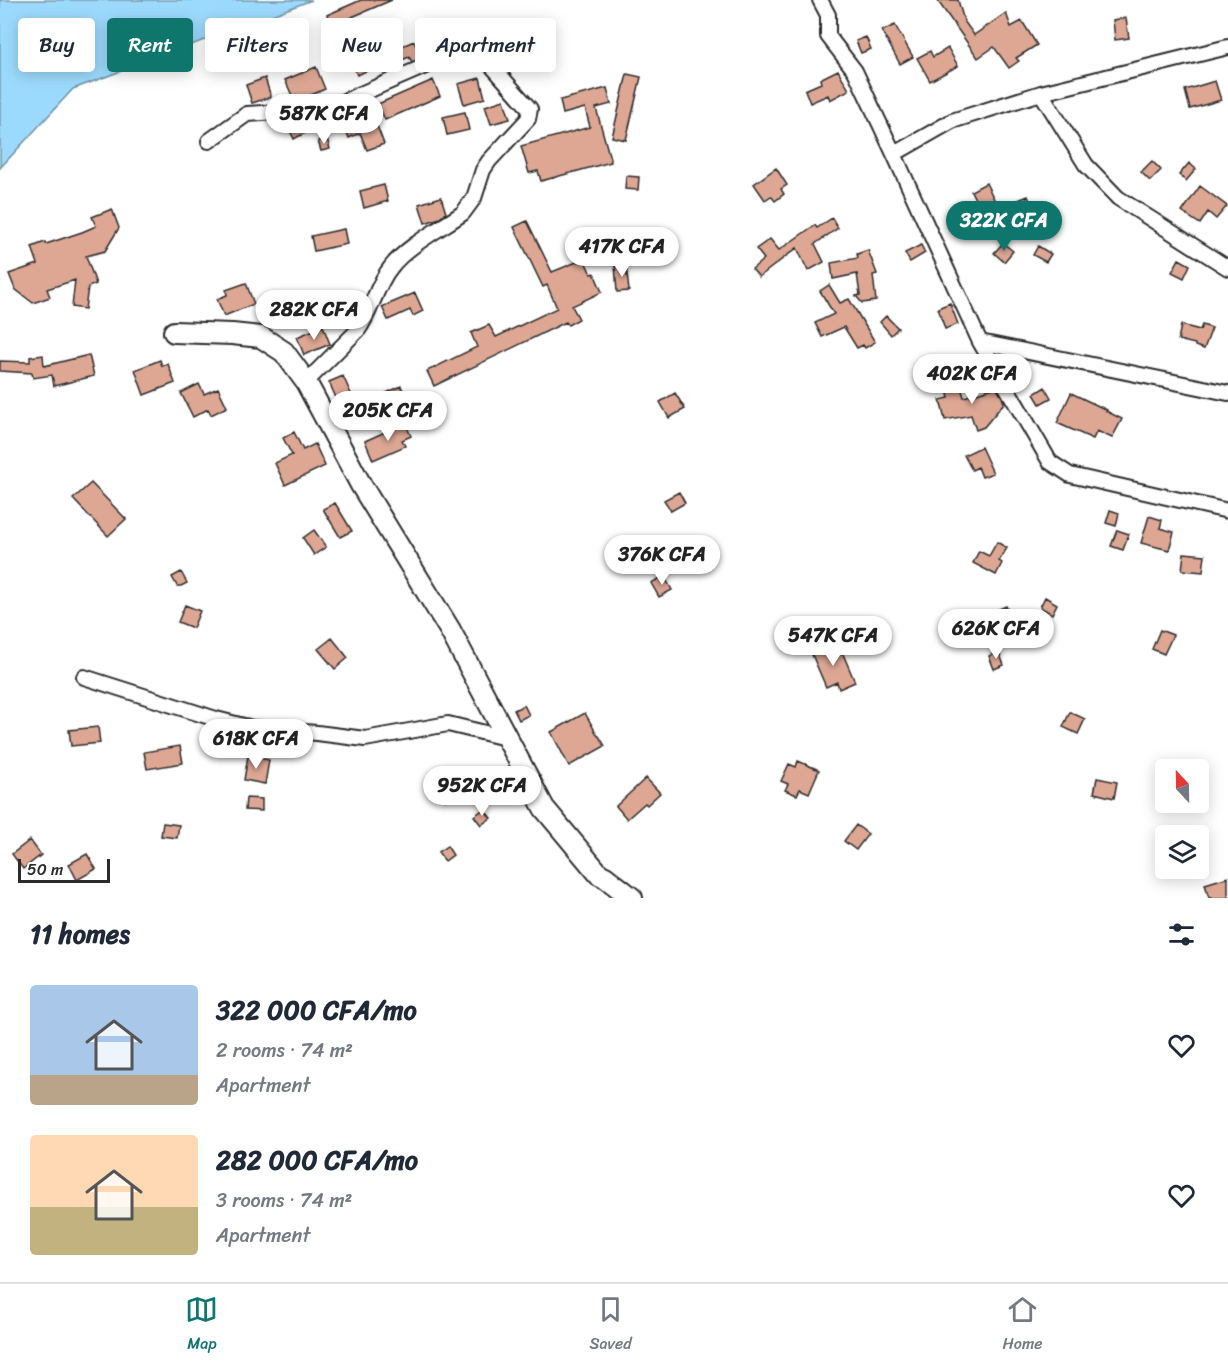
<!DOCTYPE html>
<html lang="en">
<head>
<meta charset="utf-8">
<style>
  body { margin:0; font-family:Sriracha,sans-serif; background:#f2f2f3; color:#1f2937; height:100vh; display:flex; flex-direction:column; font-size:22px; white-space:nowrap }
  * { box-sizing:border-box; margin:0 }
  p { font-size:20px; color:#747a83 }
  .icon { flex:none; width:33px; height:33px; fill:none; stroke:currentColor; stroke-width:2; stroke-linecap:round; stroke-linejoin:round }
  .map { position:relative; height:898px; overflow:hidden }
  .drawer { display:flex; flex-direction:column; background:#fff; flex:1 }
  .drawer>* { flex:none }
  .hud { position:absolute; left:18px; top:18px; width:600px; height:54px; display:flex; gap:12px }
  .needle { width:39px; rotate:338deg }
  .tools { position:absolute; left:1155px; top:759px; display:grid; gap:12px }
  .tools a { display:grid; place-items:center; width:54px; height:54px; border-radius:6px; background:#fff; box-shadow:0 3px 15px #0003; font-size:30px }
  .scale { position:absolute; left:18px; bottom:15px; width:92px; box-sizing:border-box; padding-left:6px; border:3px solid #2b2b2b; border-top:0; font-size:16px; line-height:21px; white-space:nowrap; color:#2b2b2b; -webkit-text-stroke:4px #fff; paint-order:stroke }
  .price { position:absolute; translate:-50% -51px; padding:0 14px; border-radius:21px; background:#fff; color:#222; font-size:20px; line-height:39px; filter:drop-shadow(0 2px 3px #0008) }
  .price::after { content:''; position:absolute; left:50%; top:36px; width:18px; height:14px; margin-left:-9px; background:inherit; clip-path:polygon(0 0,100% 0,50% 100%) }
  .price.active { background:#0f766e; color:#fff }
  ul { padding:0; list-style:none }
  li { display:flex; align-items:center; gap:18px; height:150px; padding:0 30px }
  li span { display:grid; place-items:center; flex:none; width:168px; height:120px; border-radius:6px; color:#555 }
  li>.icon { margin-inline-start:auto }
  span .icon { width:72px; height:72px; fill:#fffc; stroke-width:1 }
  li b { font-size:26px }
  h2 { display:flex; justify-content:space-between; align-items:center; height:72px; padding:0 30px; font-size:26px }
  .chip { padding:0 21px; border-radius:6px; background:#fff; box-shadow:0 3px 15px #0003; font-size:21px; line-height:54px }
  .chip.active { background:#0f766e; color:#fff }
  .tabs { display:flex; justify-content:space-around; align-items:center; height:84px; border-top:2px solid #e0e1e3; background:#fff; font-size:16px; color:#747a83 }
  .tabs a { display:grid; justify-items:center; gap:3px }
  .tabs .active { color:#0f766e }
  .map>svg:first-child { display:block }
  .water { fill:#9cdafd; stroke:#6f94a9; stroke-width:1.5 }
  .building { fill:#dda794; stroke:#2b2b2b; stroke-width:1.5 }
  .lines { fill:none; stroke-linecap:round; stroke-linejoin:round }
  .street-casing { stroke:#2b2b2b; stroke-width:18 }
  .secondary-casing { stroke:#2b2b2b; stroke-width:24 }
  .street { stroke:#fff; stroke-width:14 }
  .secondary { stroke:#fff; stroke-width:20 }
</style>
</head>
<body>
<div class="map">
<svg width="1228" height="898" viewBox="0 0 1228 898">
  <rect width="100%" height="100%" fill="#fff"/>
  <filter id="ink" filterUnits="userSpaceOnUse"><feTurbulence type="fractalNoise" baseFrequency=".0167" numOctaves="2"/><feDisplacementMap in="SourceGraphic" scale="12" xChannelSelector="R" yChannelSelector="G"/><feConvolveMatrix kernelMatrix="1 2 1 2 8 2 1 2 1" color-interpolation-filters="sRGB"/></filter>
  <g filter="url(#ink)">
    <path class="water" d="M0,0H312L73,89L0,168Z"/>
    <path class="building" d="M361,0H392L352,17L355,23L335,33L327,15Z
      M937,0H958L964,21L974,35L1006,13L1011,27L1022,21L1037,45L1016,58L1019,61L1009,68L994,47L978,58Z
      M1126,18L1129,38L1115,40L1113,20Z
      M895,25L913,57L900,64L882,31Z
      M391,27L400,47L414,41L421,58L412,62L409,57L388,66L387,62L357,75L350,59L380,46L375,34Z
      M866,37L871,49L861,53L856,41Z
      M948,48L958,66L930,81L917,58L930,51L933,57Z
      M316,67L325,89L295,102L285,80Z
      M838,70L849,90L830,100L828,95L810,103L805,90L821,83L820,79Z
      M627,74L641,77L626,140L612,137Z
      M265,78L271,97L252,103L246,85Z
      M480,78L485,98L464,104L458,84Z
      M433,80L440,96L385,120L378,104Z
      M1215,81L1221,100L1190,109L1185,90Z
      M607,88L611,104L596,108L611,162L541,181L538,171L529,173L521,146L590,127L585,108L563,114L560,100Z
      M504,100L510,119L491,124L485,106Z
      M465,112L469,130L447,135L443,117Z
      M363,116L365,121L374,118L384,144L367,150L360,133L349,138L343,123Z
      M299,121L305,133L294,139L288,127Z
      M327,138L330,149L321,151L318,141Z
      M1152,161L1161,170L1150,181L1141,172Z
      M1189,163L1196,169L1186,181L1179,175Z
      M776,168L787,185L781,189L784,194L775,201L771,196L765,200L754,184Z
      M626,176L639,177L638,190L625,189Z
      M986,183L997,205L982,213L971,191Z
      M384,185L388,201L364,208L360,191Z
      M1200,186L1227,206L1216,219L1208,212L1200,224L1182,212Z
      M1028,196L1033,208L1022,213L1016,201Z
      M441,197L446,213L440,218L425,223L419,204Z
      M112,209L119,228L105,251L86,256L96,284L88,287L85,309L72,307L75,280L47,289L50,297L33,303L15,289L9,274L38,264L32,247L45,242L46,244L82,232L96,226L92,217Z
      M832,218L838,228L815,244L824,262L808,271L797,248L759,277L752,269L764,259L756,249L770,239L779,250L815,225L817,228Z
      M527,221L552,272L584,259L591,274L594,273L602,292L572,306L579,319L568,325L566,322L434,386L427,371L477,347L471,333L489,325L496,337L557,308L547,285L543,287L514,227Z
      M344,229L347,244L314,251L311,236Z
      M1003,243L1013,251L1004,262L994,253Z
      M921,245L925,253L910,262L905,253Z
      M1038,246L1051,254L1046,262L1033,255Z
      M868,250L877,274L873,275L876,301L862,303L856,296L860,295L857,274L833,279L831,263L858,258L857,254Z
      M1179,259L1190,265L1184,278L1172,272Z
      M626,264L629,291L617,292L615,265Z
      M246,283L254,304L224,316L217,299L227,295L226,290Z
      M829,285L840,303L849,299L875,342L865,348L863,345L857,348L844,327L822,337L815,323L834,314L820,291Z
      M415,293L423,311L413,316L410,310L388,320L382,307Z
      M302,296L307,306L291,314L286,303Z
      M950,303L958,324L945,329L938,308Z
      M886,316L898,328L891,335L880,322Z
      M1181,325L1200,330L1202,325L1212,328L1204,349L1195,346V344L1178,340Z
      M323,326L330,344L304,355L297,337Z
      M43,355L44,366L89,355L94,376L54,386L52,375L33,378L32,373L0,371V361L30,362V357Z
      M160,360L162,366L168,364L175,383L144,395L135,370Z
      M343,376L357,407L401,386L406,397L348,425L329,382Z
      M199,384L204,394L218,388L227,407L211,415L208,409L193,417L181,393Z
      M960,384L964,397L996,387L1002,397L1004,403L984,427L976,430L971,415L945,420L940,400L949,398L946,387Z
      M1045,387L1051,398L1040,404L1034,394Z
      M675,393L685,409L669,418L660,402Z
      M1071,393L1107,410L1106,411L1122,419L1112,438L1097,431L1093,439L1057,423Z
      M405,423L411,436L402,440L405,446L373,460L365,441Z
      M294,432L303,450L315,444L325,466L285,485L275,463L292,455L283,438Z
      M981,447L993,473L982,477L978,467L972,470L964,455Z
      M91,483L126,519L108,536L73,499Z
      M679,492L685,503L671,511L664,500Z
      M335,503L352,531L340,537L323,509Z
      M1110,510L1119,513L1116,526L1106,523Z
      M1149,516L1162,520L1160,528L1174,532L1169,550L1141,543Z
      M314,530L326,547L314,555L303,538Z
      M1117,530L1129,534L1123,550L1111,546Z
      M997,542L1007,548L999,561L1002,563L996,575L973,563L979,551L989,556Z
      M1184,553L1205,555L1203,572L1182,570Z
      M181,572L187,583L181,586H177L172,577Z
      M664,576L672,590L659,597L651,583Z
      M1045,597L1057,604L1052,614L1040,607Z
      M185,605L200,611L193,628L178,622Z
      M1006,606L1010,615L994,622L990,613Z
      M1160,630L1173,635L1164,654L1152,649Z
      M332,638L348,658L335,669L318,649Z
      M822,645L825,654L840,647L855,682L839,689L837,682L826,687L810,650Z
      M999,652L1004,665L994,669L989,656Z
      M524,705L529,715L519,720L514,710Z
      M1070,712L1085,719L1078,734L1063,727Z
      M585,713L598,736H599L605,746L569,766L551,732Z
      M98,727L100,743L71,746L69,730Z
      M180,746L183,763L147,769L144,752Z
      M248,756L269,760L265,784L244,780Z
      M798,761L819,770L809,793L800,789L797,795L785,790L788,784L781,781L789,764L796,767Z
      M444,768L456,795L445,800L433,774Z
      M646,778L660,793L647,805L645,803L627,819L616,806Z
      M1097,778L1117,782L1114,798L1094,793Z
      M246,798L262,799V811L245,810Z
      M484,809L491,818L481,825L474,816Z
      M163,823L179,825L177,838L161,836Z
      M856,825L868,834L856,850L844,841Z
      M30,840L41,855L23,869L12,854Z
      M447,846L453,855L445,861L438,852Z
      M87,854L96,869L77,880L69,864Z
      M1228,877V898H1209L1205,884Z"/>
    <g class="lines">
      <defs>
        <path id="street" d="M820,0L828,15V36L855,71L894,154L980,342L1050,462L1070,475L1228,511
          M1041,93L1086,165L1118,198L1228,268
          M209,141L247,114L326,109L460,51L484,57L530,109L528,119L489,161L483,170L474,198L463,213C440,229 407,246 391,267C376,285 372,311 358,330L306,382
          M894,154L952,121L1041,93L1228,47
          M980,342L1228,393
          M84,677L216,719L252,728L317,733L365,739L448,724L506,738"/>
        <path id="secondary" d="M174,332L232,334L261,337L284,352L306,382L361,485L450,630L544,808L599,874L605,877L632,898"/>
      </defs>
      <use href="#street" class="street-casing"/>
      <use href="#secondary" class="secondary-casing"/>
      <use href="#street" class="street"/>
      <use href="#secondary" class="secondary"/>
    </g>
  </g>
</svg>
<div class="tools">
<a><svg class="needle" viewBox="-14 -14 28 28"><path d="M0-13l5 13h-10z" fill="#e53935"/><path d="M0 13l5-13h-10z" fill="#747a83"/></svg></a>
<a><svg class="icon" aria-label="layers" viewBox="0 0 24 24"><path d="M12 4l9 5-9 5-9-5zM3 14l9 5 9-5"/></svg></a>
</div>
<div class="scale">50 m</div>
<b class="price" style="left:324px;top:145px">587K CFA</b>
<b class="price active" style="left:1004px;top:252px">322K CFA</b>
<b class="price" style="left:622px;top:278px">417K CFA</b>
<b class="price" style="left:314px;top:341px">282K CFA</b>
<b class="price" style="left:972px;top:405px">402K CFA</b>
<b class="price" style="left:388px;top:442px">205K CFA</b>
<b class="price" style="left:662px;top:586px">376K CFA</b>
<b class="price" style="left:996px;top:660px">626K CFA</b>
<b class="price" style="left:833px;top:667px">547K CFA</b>
<b class="price" style="left:256px;top:770px">618K CFA</b>
<b class="price" style="left:482px;top:817px">952K CFA</b>
<div class="hud">
<a class="chip">Buy</a>
<a class="chip active">Rent</a>
<a class="chip">Filters</a>
<a class="chip">New</a>
<a class="chip">Apartment</a>
</div>
</div>
<section class="drawer">
<h2>11 homes<svg class="icon" aria-label="filters" viewBox="0 0 24 24"><path d="M4 7h16M4 17h16"/><circle cx="9" cy="7" r="2"/><circle cx="15" cy="17" r="2"/></svg></h2>
<ul>
<li><span style="background:linear-gradient(#a9c7e8 75%,#b9a48a 0)"><svg class="icon" aria-label="home" viewBox="0 0 24 24"><path d="M3 11l9-7 9 7M6 9v11h12V9"/></svg></span><div><b>322 000 CFA/mo</b><p>2 rooms · 74 m²</p><p>Apartment</p></div><svg class="icon" aria-label="heart" viewBox="0 0 24 24"><path d="M12 20l-8-8c-3-5 5-10 8-4 3-6 11-1 8 4z"/></svg></li>
<li><span style="background:linear-gradient(#ffd9b3 60%,#c2b280 0)"><svg class="icon" aria-label="home" viewBox="0 0 24 24"><path d="M3 11l9-7 9 7M6 9v11h12V9"/></svg></span><div><b>282 000 CFA/mo</b><p>3 rooms · 74 m²</p><p>Apartment</p></div><svg class="icon" aria-label="heart" viewBox="0 0 24 24"><path d="M12 20l-8-8c-3-5 5-10 8-4 3-6 11-1 8 4z"/></svg></li>
</ul>
</section>
<nav class="tabs">
<a class="active"><svg class="icon" aria-label="map" viewBox="0 0 24 24"><path d="M3 6l6-2 6 2 6-2v14l-6 2-6-2-6 2zM9 4v14M15 6v14"/></svg>Map</a>
<a><svg class="icon" aria-label="saved" viewBox="0 0 24 24"><path d="M7 4h10v16l-5-4-5 4z"/></svg>Saved</a>
<a><svg class="icon" aria-label="home" viewBox="0 0 24 24"><path d="M3 11l9-7 9 7M6 9v11h12V9"/></svg>Home</a>
</nav>
</body>
</html>
